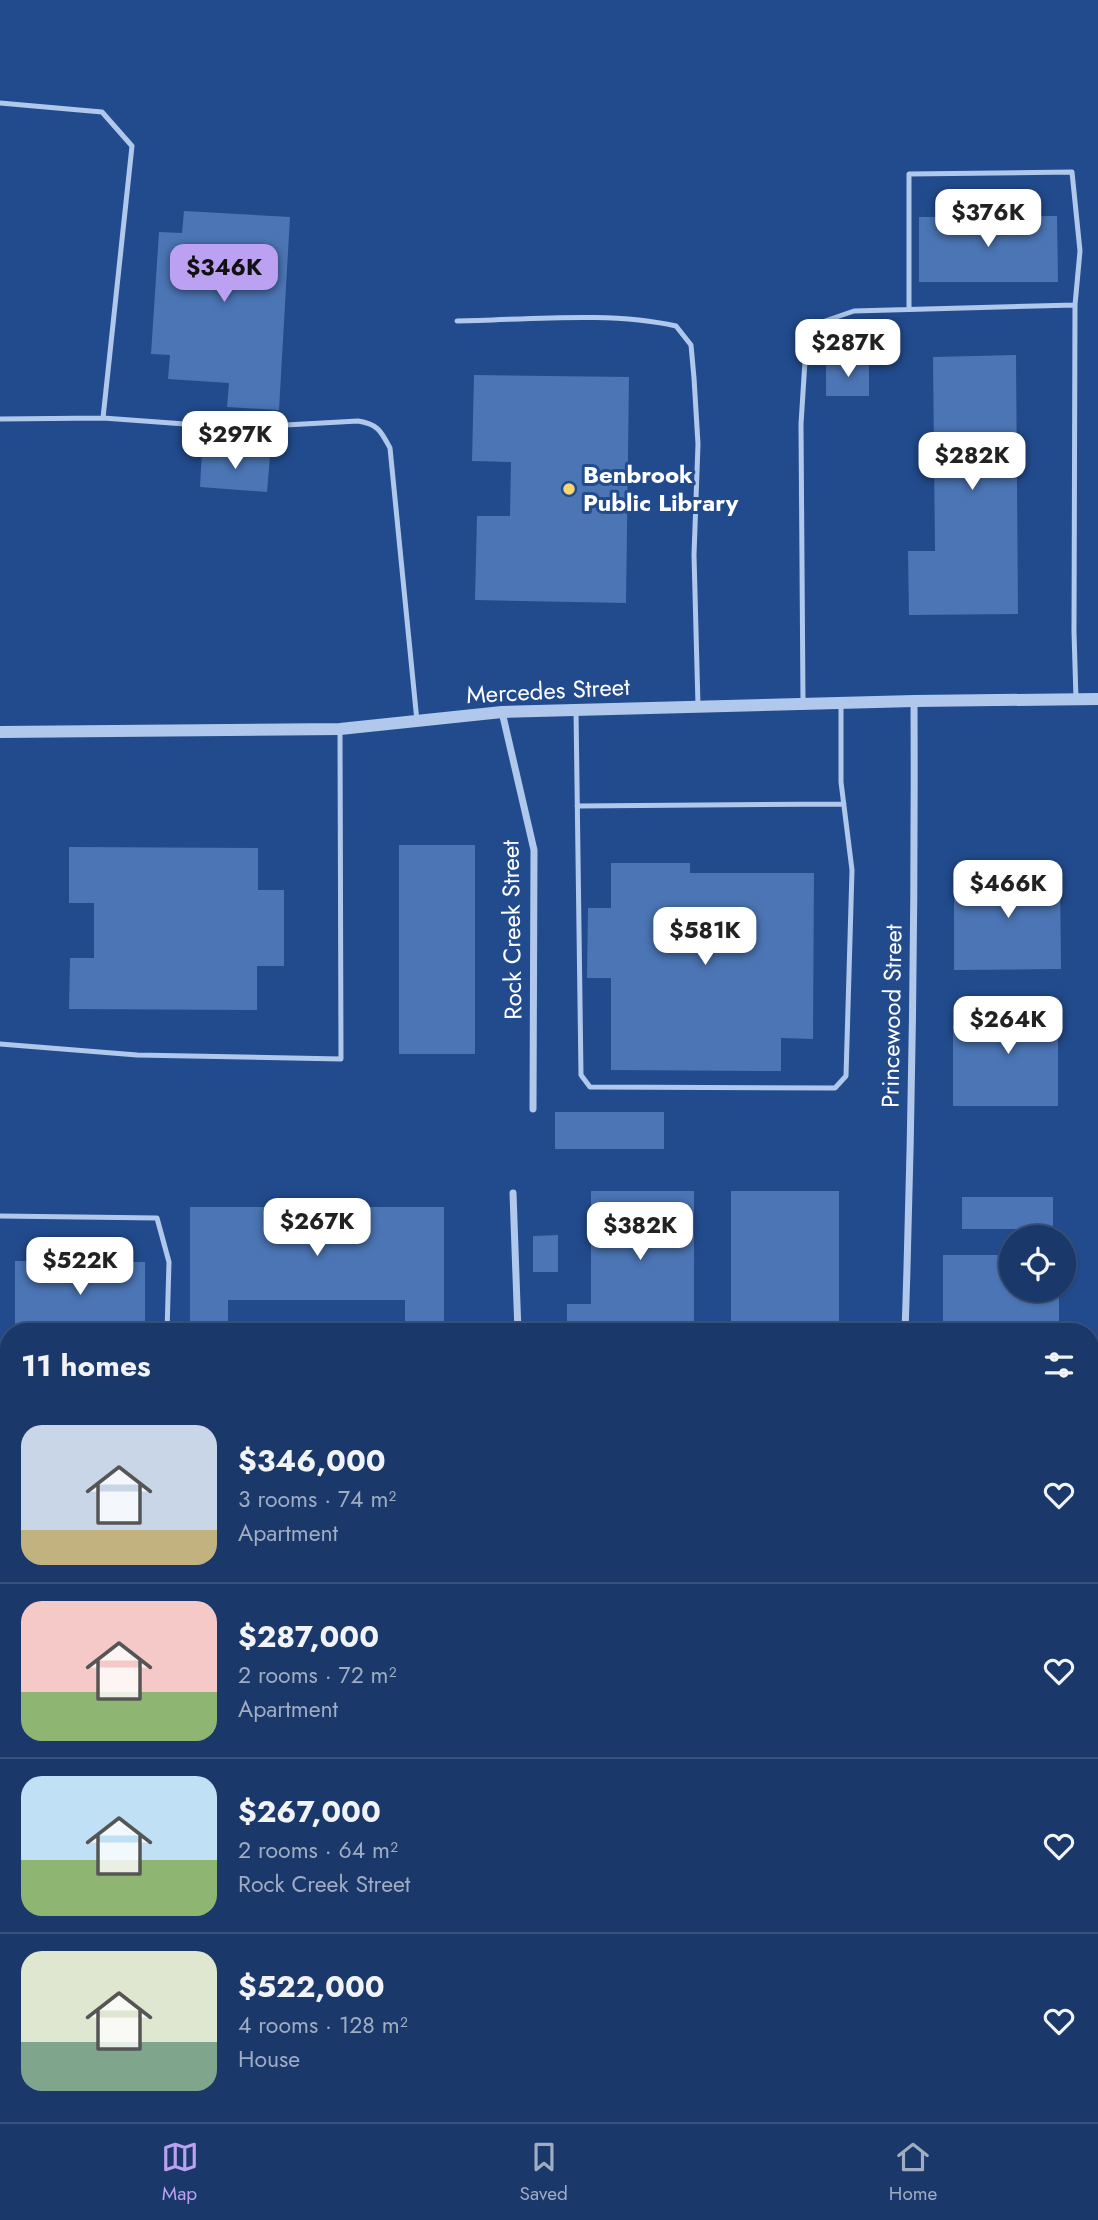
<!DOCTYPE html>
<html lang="en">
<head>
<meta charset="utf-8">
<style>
  body { margin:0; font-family:Jost,sans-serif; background:#274372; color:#f1f3f6; height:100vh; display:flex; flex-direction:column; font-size:26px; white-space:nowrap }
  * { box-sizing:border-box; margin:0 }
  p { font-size:23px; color:#9facc1 }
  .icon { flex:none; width:38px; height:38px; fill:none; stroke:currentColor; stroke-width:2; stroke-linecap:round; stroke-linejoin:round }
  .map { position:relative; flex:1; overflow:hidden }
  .panel { position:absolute; left:0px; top:1323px; width:1099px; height:800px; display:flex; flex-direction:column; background:#1a386a; border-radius:28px 28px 0 0; box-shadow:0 2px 5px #0004,0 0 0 2px #38527e }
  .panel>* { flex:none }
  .fabs { position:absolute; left:999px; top:1225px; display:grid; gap:14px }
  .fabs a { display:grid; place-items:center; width:77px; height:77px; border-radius:50%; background:#1a386a; box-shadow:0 2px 5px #0004,0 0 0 2px #38527e; font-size:35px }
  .price { position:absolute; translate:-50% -60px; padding:0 16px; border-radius:14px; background:#fff; color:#222; font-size:23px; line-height:46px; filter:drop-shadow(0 2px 4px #0008) }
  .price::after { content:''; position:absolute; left:50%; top:42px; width:21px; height:16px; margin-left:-10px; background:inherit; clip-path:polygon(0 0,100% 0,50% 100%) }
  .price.on { background:#bca0f2; color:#111 }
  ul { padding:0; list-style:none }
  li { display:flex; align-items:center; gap:21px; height:175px; padding:0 21px }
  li+li { border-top:2px solid #38527e }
  li span { display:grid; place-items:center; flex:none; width:196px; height:140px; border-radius:21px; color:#555 }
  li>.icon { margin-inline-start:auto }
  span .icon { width:84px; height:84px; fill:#fffc; stroke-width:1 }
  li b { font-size:30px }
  h2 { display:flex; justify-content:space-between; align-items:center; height:84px; padding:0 21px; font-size:30px }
  .menu { display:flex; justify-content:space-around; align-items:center; height:98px; border-top:2px solid #38527e; background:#1a386a; font-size:19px; color:#9facc1 }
  .menu a { display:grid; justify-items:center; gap:4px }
  .menu .on { color:#bca0f2 }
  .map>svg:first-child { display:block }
  .building { fill:#4b75b4 }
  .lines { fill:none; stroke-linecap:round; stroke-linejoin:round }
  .service { stroke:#b0c8ec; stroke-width:5 }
  .minor { stroke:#b0c8ec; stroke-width:7 }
  .tertiary { stroke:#b0c8ec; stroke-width:12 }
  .poi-dot { fill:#f8d772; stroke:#224b8d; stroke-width:2.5 }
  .labels { text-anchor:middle; stroke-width:6; stroke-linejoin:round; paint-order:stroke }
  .poi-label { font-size:24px; font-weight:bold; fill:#fff; stroke:#224b8d; text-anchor:start }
  .street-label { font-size:24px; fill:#fff; stroke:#224b8d }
</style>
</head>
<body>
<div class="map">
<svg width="1098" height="2122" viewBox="0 0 1098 2122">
  <rect width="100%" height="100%" fill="#224b8d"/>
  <path class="building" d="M184,211L290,217L279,410L227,407L229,383L168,379L170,355L151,354L159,232L182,233Z
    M1057,216L1058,282H919V217Z
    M1016,355L1018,614L909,615L908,551H935L933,357Z
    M826,361H869V396H826Z
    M474,375L629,377L626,603L475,600L477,516H510L511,462L472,461Z
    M202,450L270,456L267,492L200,487Z
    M399,845H475V1054H399Z
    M69,847L258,848V890H284V966H257V1010L69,1009L70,958H94V903H69Z
    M611,863H690V873H814L813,1039L781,1038V1071L611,1070V978H587L588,908H611Z
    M1060,868L1061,969L954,970V880L976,879V869Z
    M980,1002H1058V1106H953V1025H980Z
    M555,1112H664V1149H555Z
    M591,1191H694V1329H567V1304H591Z
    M731,1191H839V1328H731Z
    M962,1197H1053V1229H962Z
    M190,1207H444V1323H405V1300H228V1325H190Z
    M558,1235V1272H533V1236Z
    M943,1255H1012V1290H1059V1332H943Z
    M15,1261L145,1262V1332H15Z
    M0,1657H9V1731H0Z
    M3,1885H9V2056H3Z
    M1098,2079V2122H1092L1085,2114H1090V2085Z
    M221,2114H320V2122H221Z
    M469,2114H733V2122H469Z
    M769,2114H871V2122H769Z
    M1024,2114H1049L1056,2122H1015Z"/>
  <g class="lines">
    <path class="service" d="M0,103L102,112L132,146L103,418L0,419
      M909,309V174L1072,172L1080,251L1075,305
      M457,321C526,320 609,311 676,326L691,345L694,378L698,444L694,555L698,706
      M103,418L226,427
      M233,428L358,421C378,424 381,431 390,448L417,721
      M803,703L801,424L806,345L825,321L854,311L1075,305L1074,632L1076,699
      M576,710L581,1075L590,1087L835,1088L846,1076L852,870L841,782V703
      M577,806L844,804
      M0,1044L137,1055L341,1059L340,729
      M0,1216L157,1218L169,1262L167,1332
      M0,1434H9
      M0,1602L9,1590
      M0,1751H9"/>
    <path class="minor" d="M502,712L534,850L533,1109
      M513,1193L518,1332
      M905,1332C912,1122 915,911 914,701
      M0,1790H9
      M416,2114V2122
      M957,2122L959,2114"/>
    <path class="tertiary" d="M0,732L340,729L502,712L914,701L1098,699"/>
  </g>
  <circle class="poi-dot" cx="569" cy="489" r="7"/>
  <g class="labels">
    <g class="poi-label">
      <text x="583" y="483">Benbrook<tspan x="583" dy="28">Public Library</tspan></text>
    </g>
    <g class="street-label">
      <text transform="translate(548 691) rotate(-3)" y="8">Mercedes Street</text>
      <text transform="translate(512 930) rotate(-91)" y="8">Rock Creek Street</text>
      <text transform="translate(892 1016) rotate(-89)" y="8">Princewood Street</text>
    </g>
  </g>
</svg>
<div class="fabs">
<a><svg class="icon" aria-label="locate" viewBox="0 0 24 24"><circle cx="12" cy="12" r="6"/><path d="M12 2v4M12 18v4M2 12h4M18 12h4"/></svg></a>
</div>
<b class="price" style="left:988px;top:249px">$376K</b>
<b class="price on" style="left:224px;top:304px">$346K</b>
<b class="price" style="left:848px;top:379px">$287K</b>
<b class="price" style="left:235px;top:471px">$297K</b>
<b class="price" style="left:972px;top:492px">$282K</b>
<b class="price" style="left:1008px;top:920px">$466K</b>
<b class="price" style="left:705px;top:967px">$581K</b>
<b class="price" style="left:1008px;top:1056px">$264K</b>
<b class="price" style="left:317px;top:1258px">$267K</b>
<b class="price" style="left:640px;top:1262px">$382K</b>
<b class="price" style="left:80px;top:1297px">$522K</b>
<section class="panel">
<h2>11 homes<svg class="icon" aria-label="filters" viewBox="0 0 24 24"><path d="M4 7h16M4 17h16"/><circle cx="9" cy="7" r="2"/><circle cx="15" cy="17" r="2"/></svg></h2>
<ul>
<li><span style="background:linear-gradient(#c9d6e8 75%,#c2b280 0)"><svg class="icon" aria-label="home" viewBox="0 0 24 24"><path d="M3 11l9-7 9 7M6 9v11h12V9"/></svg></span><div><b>$346,000</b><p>3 rooms · 74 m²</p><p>Apartment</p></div><svg class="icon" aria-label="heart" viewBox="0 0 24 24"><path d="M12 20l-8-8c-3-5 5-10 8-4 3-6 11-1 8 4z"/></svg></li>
<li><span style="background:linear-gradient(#f6c9c9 65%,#8fb573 0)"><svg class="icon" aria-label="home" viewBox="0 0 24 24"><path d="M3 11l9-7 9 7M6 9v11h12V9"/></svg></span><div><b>$287,000</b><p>2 rooms · 72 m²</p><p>Apartment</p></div><svg class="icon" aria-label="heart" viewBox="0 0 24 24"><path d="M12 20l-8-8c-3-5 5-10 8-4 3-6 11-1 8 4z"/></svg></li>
<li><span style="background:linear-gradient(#bfe0f5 60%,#8fb573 0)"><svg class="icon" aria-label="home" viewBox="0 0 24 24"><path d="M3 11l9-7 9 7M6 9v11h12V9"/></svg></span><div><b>$267,000</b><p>2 rooms · 64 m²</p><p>Rock Creek Street</p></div><svg class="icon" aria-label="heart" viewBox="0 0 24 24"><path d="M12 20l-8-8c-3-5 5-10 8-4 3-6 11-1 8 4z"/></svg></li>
<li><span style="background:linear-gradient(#dfe7d0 65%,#7fa58c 0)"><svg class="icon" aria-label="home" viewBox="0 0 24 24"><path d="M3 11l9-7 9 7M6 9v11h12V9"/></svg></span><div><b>$522,000</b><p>4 rooms · 128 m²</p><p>House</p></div><svg class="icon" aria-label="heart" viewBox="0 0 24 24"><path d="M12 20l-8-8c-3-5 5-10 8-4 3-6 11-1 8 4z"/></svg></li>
</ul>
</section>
</div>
<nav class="menu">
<a class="on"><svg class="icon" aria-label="map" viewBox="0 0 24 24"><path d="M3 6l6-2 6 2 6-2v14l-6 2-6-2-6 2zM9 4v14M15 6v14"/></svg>Map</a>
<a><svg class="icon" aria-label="saved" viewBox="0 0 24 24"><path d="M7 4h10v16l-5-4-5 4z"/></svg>Saved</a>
<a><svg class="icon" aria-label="home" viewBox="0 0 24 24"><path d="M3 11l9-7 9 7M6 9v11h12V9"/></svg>Home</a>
</nav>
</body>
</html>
